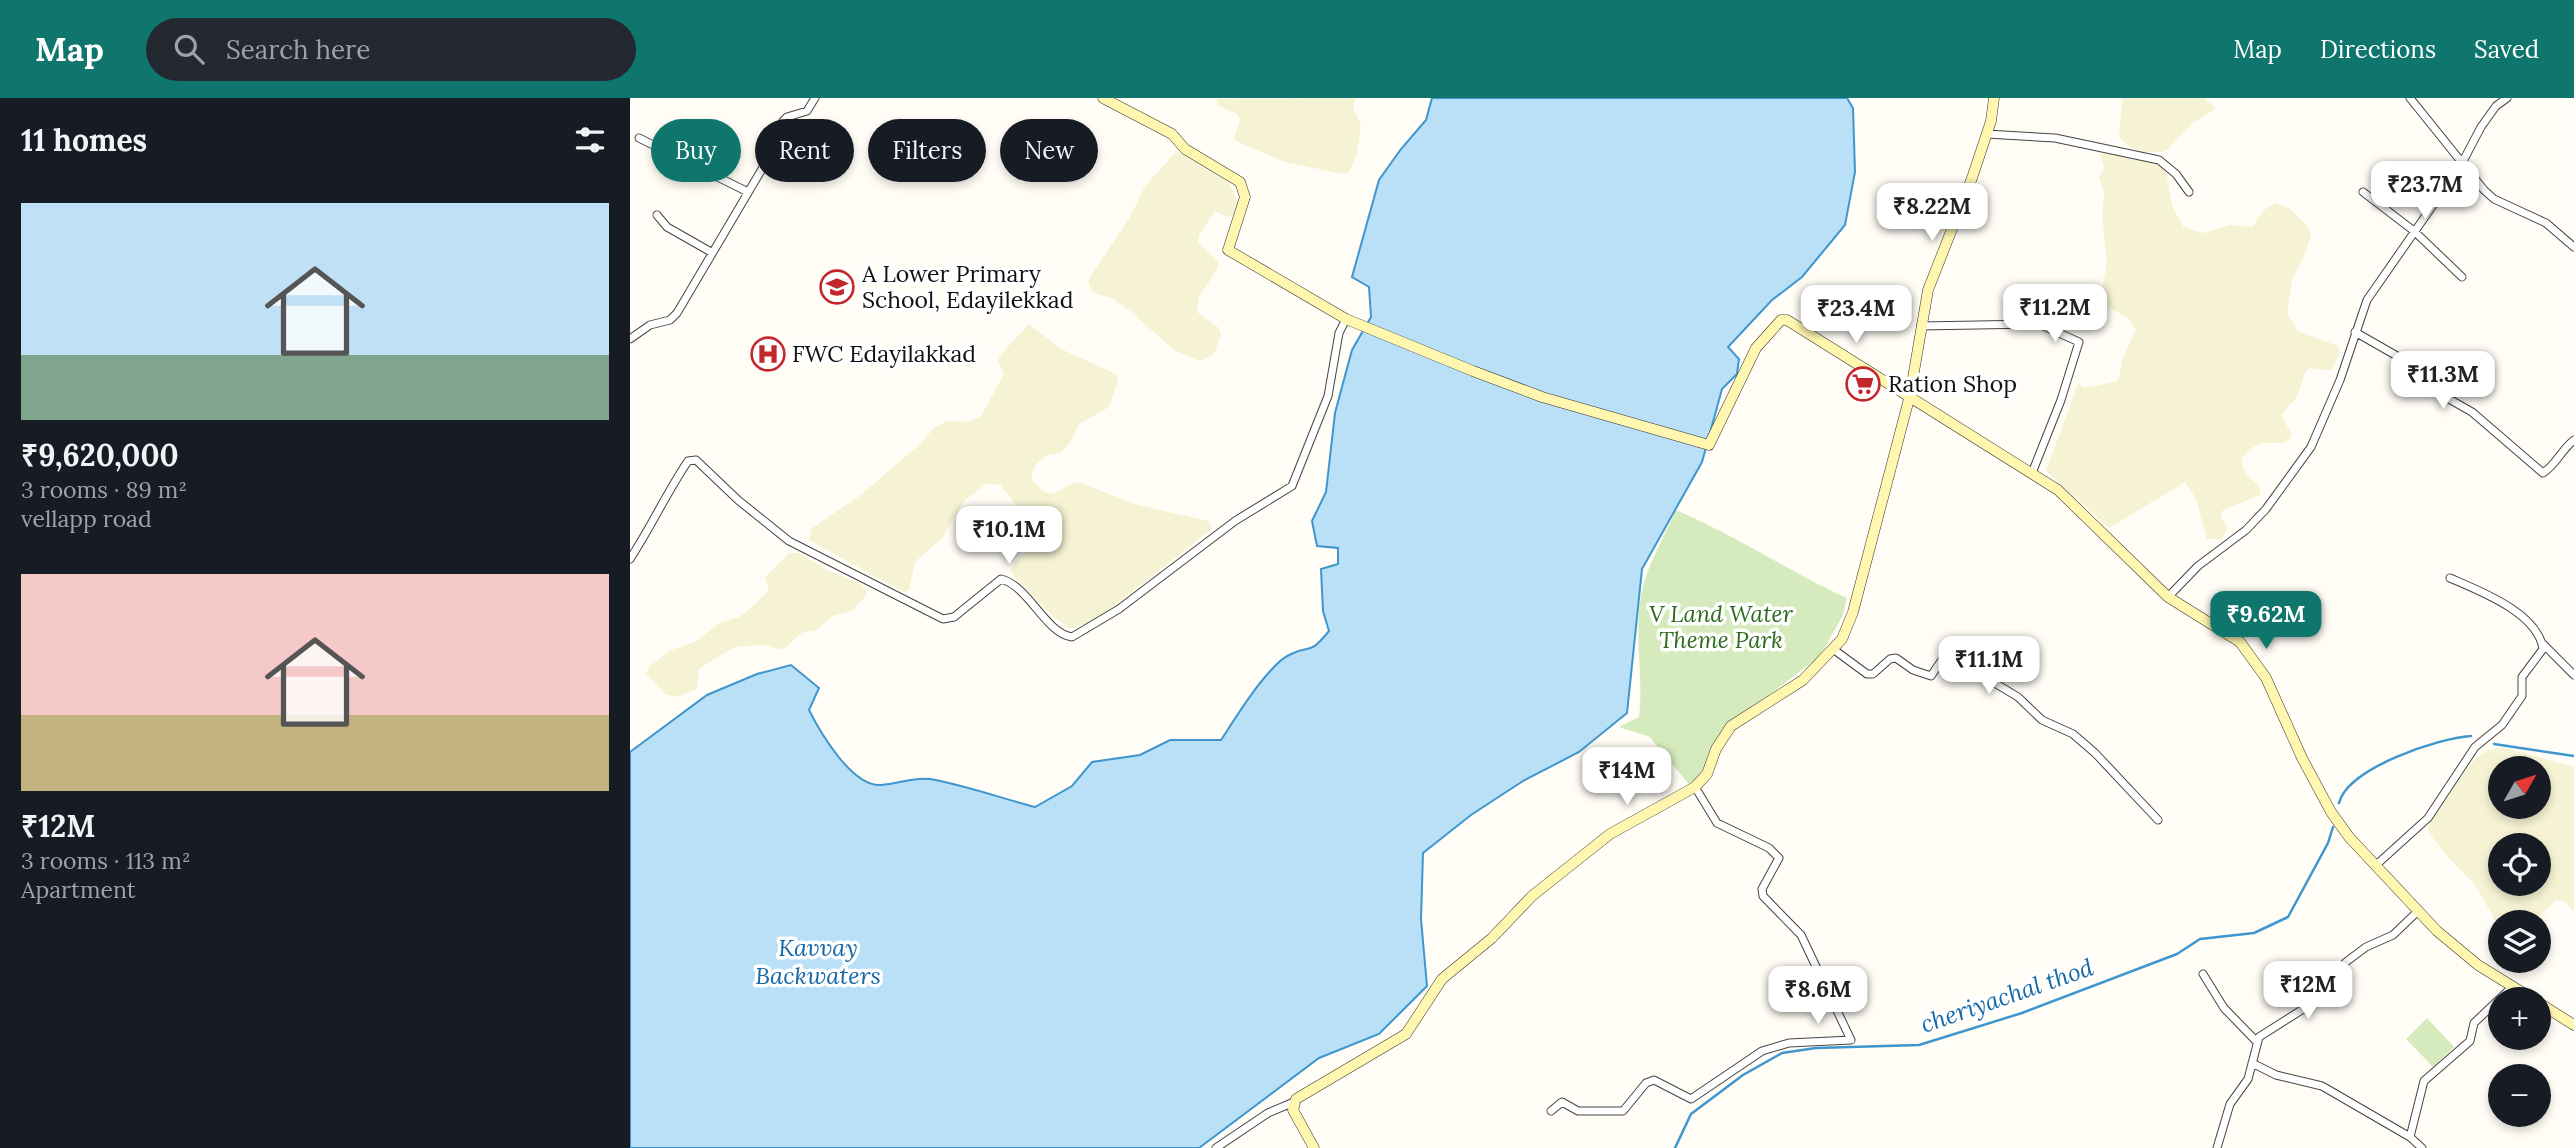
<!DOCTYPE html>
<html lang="en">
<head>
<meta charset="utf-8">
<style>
  body { margin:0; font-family:Lora,serif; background:#242831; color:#f1f3f6; height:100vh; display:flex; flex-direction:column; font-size:26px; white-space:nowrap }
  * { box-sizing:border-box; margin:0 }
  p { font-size:23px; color:#9ea1a6 }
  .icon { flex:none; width:38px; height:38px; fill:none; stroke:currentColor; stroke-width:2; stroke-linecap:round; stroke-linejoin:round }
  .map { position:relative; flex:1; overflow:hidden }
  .panel { display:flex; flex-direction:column; background:#171b24; width:630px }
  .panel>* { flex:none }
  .top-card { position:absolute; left:21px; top:21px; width:665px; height:63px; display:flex; gap:14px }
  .needle { width:46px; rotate:51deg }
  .buttons { position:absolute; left:1858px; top:658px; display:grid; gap:14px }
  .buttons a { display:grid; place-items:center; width:63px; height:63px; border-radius:50%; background:#171b24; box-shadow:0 4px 10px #0003; font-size:35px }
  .price { position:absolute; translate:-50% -60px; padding:0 16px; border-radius:14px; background:#fff; color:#222; font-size:23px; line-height:46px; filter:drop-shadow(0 2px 4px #0008) }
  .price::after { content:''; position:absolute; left:50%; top:42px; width:21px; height:16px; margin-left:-10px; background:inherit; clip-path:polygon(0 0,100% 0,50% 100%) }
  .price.active { background:#0f766e; color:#fff }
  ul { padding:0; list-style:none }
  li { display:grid; align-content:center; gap:14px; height:371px; padding:0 21px }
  li span { display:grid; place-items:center; height:217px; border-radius:0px; color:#555 }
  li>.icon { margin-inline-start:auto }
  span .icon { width:126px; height:126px; fill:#fffc; stroke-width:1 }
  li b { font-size:30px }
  h2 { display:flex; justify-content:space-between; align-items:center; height:84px; padding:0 21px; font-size:30px }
  .pill { padding:0 24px; border-radius:32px; background:#171b24; box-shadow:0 4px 10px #0003; font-size:24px; line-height:63px }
  .pill.active { background:#0f766e; color:#fff }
  header { display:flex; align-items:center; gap:42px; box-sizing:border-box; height:98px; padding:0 35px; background:#0f766e; color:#fff }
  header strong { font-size:33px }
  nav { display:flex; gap:38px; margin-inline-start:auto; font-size:24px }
  .search { width:490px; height:63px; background:#242831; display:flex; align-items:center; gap:18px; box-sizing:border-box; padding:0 24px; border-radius:38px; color:#9ea1a6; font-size:26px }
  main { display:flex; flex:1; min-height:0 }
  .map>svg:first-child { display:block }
  .farmland { fill:#f6f3d4; fill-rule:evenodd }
  .green { fill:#d5ebbd }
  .water { fill:#b9e0f7; stroke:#3f96cf; stroke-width:2 }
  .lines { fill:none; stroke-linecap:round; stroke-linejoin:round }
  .stream { stroke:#3f96cf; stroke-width:2.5 }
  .street-casing { stroke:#444; stroke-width:9 }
  .secondary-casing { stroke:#333; stroke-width:11 }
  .street { stroke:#fff; stroke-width:7 }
  .secondary { stroke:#fff6b0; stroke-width:10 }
  .labels { text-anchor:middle; stroke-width:7; stroke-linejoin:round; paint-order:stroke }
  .poi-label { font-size:23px; fill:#111; stroke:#fff; text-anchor:start }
  .park-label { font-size:23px; font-style:italic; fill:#2f6b1f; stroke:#fff }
  .water-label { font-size:24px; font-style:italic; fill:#1768a6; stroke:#fff }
</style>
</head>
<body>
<header>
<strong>Map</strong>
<div class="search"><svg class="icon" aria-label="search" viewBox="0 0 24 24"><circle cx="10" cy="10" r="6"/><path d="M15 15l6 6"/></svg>Search here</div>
<nav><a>Map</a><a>Directions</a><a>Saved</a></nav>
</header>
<main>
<section class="panel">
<h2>11 homes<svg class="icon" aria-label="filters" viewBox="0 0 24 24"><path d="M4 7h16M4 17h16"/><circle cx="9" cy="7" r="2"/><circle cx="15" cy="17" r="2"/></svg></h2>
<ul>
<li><span style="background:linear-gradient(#bfe0f5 70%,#7fa58c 0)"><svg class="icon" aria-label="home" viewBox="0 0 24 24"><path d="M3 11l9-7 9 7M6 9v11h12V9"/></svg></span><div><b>₹9,620,000</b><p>3 rooms · 89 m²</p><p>vellapp road</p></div></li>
<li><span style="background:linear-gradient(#f6c9c9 65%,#c2b280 0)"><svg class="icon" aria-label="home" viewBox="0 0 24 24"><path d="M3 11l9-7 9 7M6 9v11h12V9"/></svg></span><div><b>₹12M</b><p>3 rooms · 113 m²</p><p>Apartment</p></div></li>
</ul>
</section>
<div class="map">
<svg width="1944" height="1050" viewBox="0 0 1944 1050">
  <rect width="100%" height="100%" fill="#fffdf5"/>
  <path class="farmland" d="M726,0L723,9L731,28L727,55L720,73L713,76L655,64L610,45L604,41L610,22L607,16L588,8L586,1Z
    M1492,0H1574L1586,10L1563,25L1538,51L1532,54H1512L1499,49L1489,39Z
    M547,53L599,85L608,104L604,117L597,119L585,113L569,137L568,144L588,163V170L569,199L567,214L589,230L591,237L584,256L571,263L545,253L500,213L483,201L462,194L458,182L500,119L515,88Z
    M1470,55L1526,64L1536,72L1542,108L1553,128L1559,131L1573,135L1600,127L1622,129L1634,112L1645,105L1659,110L1679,130L1681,137L1674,158L1662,182L1657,215L1668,233L1708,248L1710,254L1701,273L1680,270L1675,274L1668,297L1651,318L1662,336L1659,342L1653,345H1632L1620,351L1611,361L1615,375L1631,390L1630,397L1593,412L1591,419L1598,430L1591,441H1577L1566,401L1555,384L1479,430L1416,373L1448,286L1454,290L1488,283L1492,263L1506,231L1498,220L1477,208L1471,199L1477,164L1472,117L1474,96L1469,79L1474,70Z
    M399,226L431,251L486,276L488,283L479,309L449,326L440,345L430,355L417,357L406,366L401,378L404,384L414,394L422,396L446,384L453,386L508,407L579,423L582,430L577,435L471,518L445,530H439L422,518L384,478L381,471L384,465L408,442L417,423L406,426L400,423L370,387L356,386L335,402L312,440L285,464L279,492L273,494L179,442L182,430L228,399L288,348L305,329L317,323L339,324L351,318L374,276L368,263L370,257Z
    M159,455H169L199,473L231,486L236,491V498L221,513L202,518L187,532L173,534L153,552L132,547L104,549L69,571L67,591L47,599L35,596L16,575L19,569L41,552L67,543L89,525L109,519L120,511L139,492L135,479Z
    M1872,649L1944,669V814L1934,803L1926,802L1903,824H1871V832L1845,787L1815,756L1799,735L1798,728L1842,664L1858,652ZM1871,670H1909V709H1871ZM1871,747H1909V786H1871Z"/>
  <path class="green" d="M1046,412C1105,437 1158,473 1217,500L1213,517L1190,558L1091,634L1077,667L1061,689L1020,639L989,629L1009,619C1014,577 1003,534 1012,493C1018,465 1035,437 1046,412Z
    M1797,920L1824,949L1803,969L1776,941Z"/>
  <path class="water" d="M802,0H1217L1223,10L1225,74L1215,127L1172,179L1142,202L1098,249L1109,261L1107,276L1092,291L1072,364L1012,471L997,615L949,654L893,683L841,717L793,755L791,821L797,888L749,936L689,960L569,1050H0V654L77,597L127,576L161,567L189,590L179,612C190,634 222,689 251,687C268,686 283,679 300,681C335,687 370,700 405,709L442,688L462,664L510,657L540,642H591C605,621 637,568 659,557C681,545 677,560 699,533L693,513L691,471L708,466V450L687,448L682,423L696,394L705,315L722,252L741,219L739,189L722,179L749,82L771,51L796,22Z"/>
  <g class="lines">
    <path class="stream" d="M1864,646L1944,658
      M1709,705C1718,670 1808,640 1841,638
      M1045,1050L1061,1016L1113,977L1152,955L1186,950L1289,947L1392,915L1547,856L1570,841L1624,835L1658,819L1698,745L1703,729"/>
    <defs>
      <path id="street" d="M1780,0L1854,92L1864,101L1916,125L1944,149
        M1356,36L1425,40L1529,62L1546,76L1559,94
        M9,40L118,94
        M1733,94L1784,133L1832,179
        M27,117L37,129L81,154
        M1291,228L1409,226L1449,244L1431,302L1402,375
        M1725,234L1767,258L1819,301L1842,314L1913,375C1927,366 1931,352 1944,342
        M0,241L20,227L40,222L47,215L132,71L153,23L157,19L177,13L185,0
        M0,461C21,429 37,394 58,363L66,362L108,402L159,443L313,521L324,519L371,481C399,488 416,536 442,539L489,511L605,423L662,388L698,298L709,235L716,221
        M1538,499L1568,468L1616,432L1636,411L1681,349L1710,282L1737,202L1831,67L1851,29L1866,8L1877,0
        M1912,545L1944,577
        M1203,551L1237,576H1243L1260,561L1266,560L1283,572L1301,578L1322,547H1326L1342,558L1363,584L1388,599L1412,622L1443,636L1465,655L1528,722
        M1745,768L1798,720L1845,649L1872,627L1892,598V579L1913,551C1908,515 1850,493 1820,480
        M1573,876L1594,910L1627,944
        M1622,965L1646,977L1692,988L1780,1039
        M921,1013L932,1004L948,1013H993L1016,985L1024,982L1061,1001L1132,953L1159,945L1221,942L1171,837L1133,798L1132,791L1149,760L1139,750L1087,725L1065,689
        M586,1050L638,1015L664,1004
        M1587,1050L1600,1006L1618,981L1629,939L1689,901L1716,864L1736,849L1763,837L1787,814
        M1792,1050L1780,1039L1794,983L1840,943L1844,925L1882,889"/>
      <path id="secondary" d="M473,0L542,36L555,51L610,84L615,99L598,152L716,221L843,273L912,299L1079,347L1126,250L1151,222H1157L1428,392L1538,499L1610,544L1636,580L1672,660L1701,714L1719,739L1807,833L1848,867L1903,901
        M1909,905L1944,927
        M684,1050L663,1012L666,1001L776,936L812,881L862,840L902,798L980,736L1065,689L1077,676L1086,651L1101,628L1173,582L1212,541L1223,514L1280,297L1298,192L1342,80L1361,23L1364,0"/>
    </defs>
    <use href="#street" class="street-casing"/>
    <use href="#secondary" class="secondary-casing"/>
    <use href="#street" class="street"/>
    <use href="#secondary" class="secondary"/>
  </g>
  <defs>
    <symbol id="school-ring" viewBox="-11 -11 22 22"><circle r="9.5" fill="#fff" stroke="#c4262e" stroke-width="1.5"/><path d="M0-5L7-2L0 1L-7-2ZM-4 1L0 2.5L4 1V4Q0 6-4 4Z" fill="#c4262e"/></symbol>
    <symbol id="hospital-ring" viewBox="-11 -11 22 22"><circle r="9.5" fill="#fff" stroke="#c4262e" stroke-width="1.5"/><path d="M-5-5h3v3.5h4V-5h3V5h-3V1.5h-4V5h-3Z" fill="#c4262e"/></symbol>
    <symbol id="supermarket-ring" viewBox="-11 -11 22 22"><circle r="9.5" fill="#fff" stroke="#c4262e" stroke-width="1.5"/><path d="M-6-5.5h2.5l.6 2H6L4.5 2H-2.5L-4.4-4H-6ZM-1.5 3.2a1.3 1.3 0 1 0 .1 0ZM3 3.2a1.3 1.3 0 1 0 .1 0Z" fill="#c4262e"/></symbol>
  </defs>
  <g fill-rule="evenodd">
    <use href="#school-ring" x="188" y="170" width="38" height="38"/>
    <use href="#hospital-ring" x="119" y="237" width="38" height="38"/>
    <use href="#supermarket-ring" x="1214" y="267" width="38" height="38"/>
  </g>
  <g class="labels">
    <g class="poi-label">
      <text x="232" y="184">A Lower Primary<tspan x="232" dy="26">School, Edayilekkad</tspan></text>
      <text x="162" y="264">FWC Edayilakkad</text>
      <text x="1258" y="294">Ration Shop</text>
    </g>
    <g class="park-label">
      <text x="1091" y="524">V Land Water<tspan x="1091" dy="26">Theme Park</tspan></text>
    </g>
    <g class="water-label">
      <text x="188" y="858">Kavvay<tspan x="188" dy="28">Backwaters</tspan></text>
      <text transform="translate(1377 898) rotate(-19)" y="8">cheriyachal thod</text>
    </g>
  </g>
</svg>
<div class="buttons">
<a><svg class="needle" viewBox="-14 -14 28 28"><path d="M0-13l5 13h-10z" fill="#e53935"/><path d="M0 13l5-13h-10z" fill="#9ea1a6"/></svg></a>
<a><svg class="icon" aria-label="locate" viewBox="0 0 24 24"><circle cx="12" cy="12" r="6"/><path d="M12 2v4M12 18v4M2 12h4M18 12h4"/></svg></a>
<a><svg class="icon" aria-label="layers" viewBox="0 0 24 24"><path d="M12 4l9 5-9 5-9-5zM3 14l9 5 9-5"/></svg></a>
<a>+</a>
<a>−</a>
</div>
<b class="price" style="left:1795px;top:123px">₹23.7M</b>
<b class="price" style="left:1302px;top:145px">₹8.22M</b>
<b class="price" style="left:1425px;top:246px">₹11.2M</b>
<b class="price" style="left:1226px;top:247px">₹23.4M</b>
<b class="price" style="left:1813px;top:313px">₹11.3M</b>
<b class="price" style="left:379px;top:468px">₹10.1M</b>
<b class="price active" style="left:1636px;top:553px">₹9.62M</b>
<b class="price" style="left:1359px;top:598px">₹11.1M</b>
<b class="price" style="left:997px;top:709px">₹14M</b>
<b class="price" style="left:1678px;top:923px">₹12M</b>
<b class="price" style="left:1188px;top:928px">₹8.6M</b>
<div class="top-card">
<a class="pill active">Buy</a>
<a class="pill">Rent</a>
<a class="pill">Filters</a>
<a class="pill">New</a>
</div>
</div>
</main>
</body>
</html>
